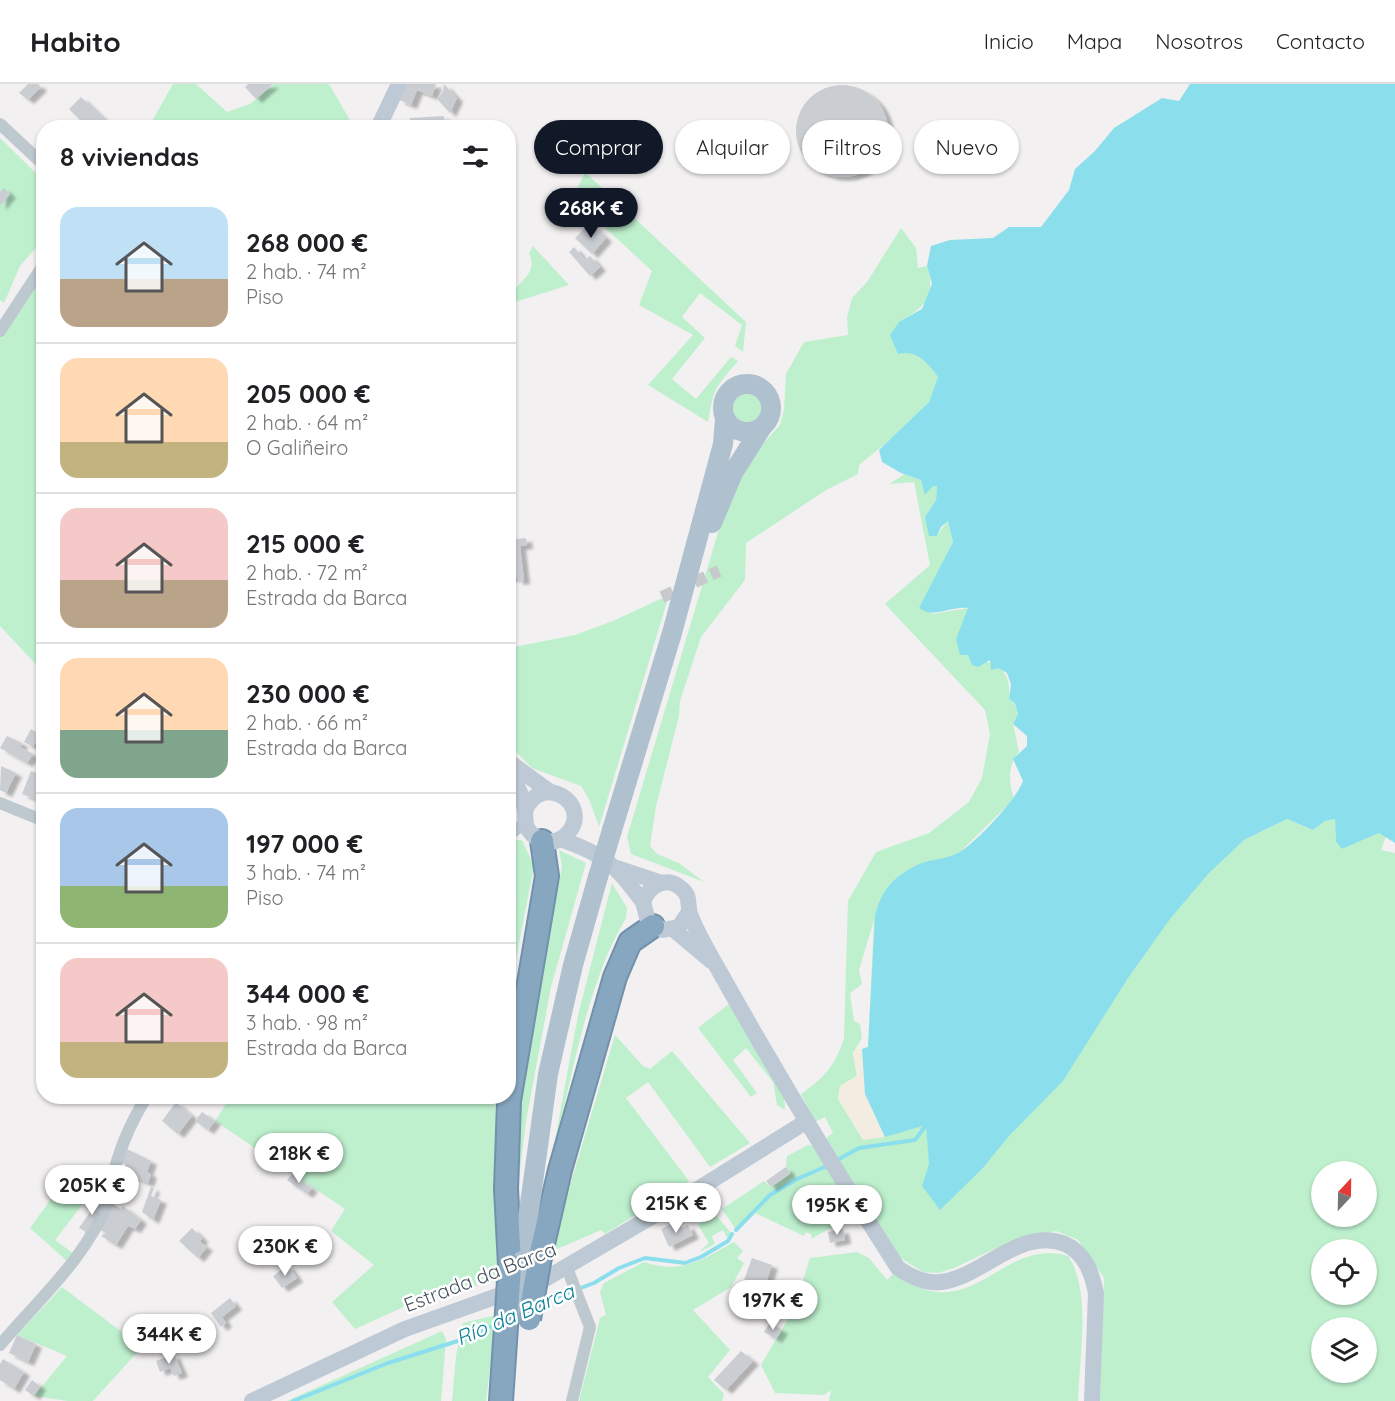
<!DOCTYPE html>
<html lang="es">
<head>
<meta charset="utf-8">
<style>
  body { margin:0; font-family:Quicksand,sans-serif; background:#f6f6f6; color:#202124; height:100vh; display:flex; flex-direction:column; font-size:22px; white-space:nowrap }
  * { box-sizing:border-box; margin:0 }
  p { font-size:20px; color:#757577 }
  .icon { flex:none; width:33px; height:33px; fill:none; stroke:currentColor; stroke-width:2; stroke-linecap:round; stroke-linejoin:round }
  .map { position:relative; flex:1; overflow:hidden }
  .side { position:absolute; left:36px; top:36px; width:480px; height:984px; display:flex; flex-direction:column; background:#fff; border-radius:24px; box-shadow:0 2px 4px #0004 }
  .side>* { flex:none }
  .hud { position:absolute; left:534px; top:36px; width:570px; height:54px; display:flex; gap:12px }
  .needle { width:39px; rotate:22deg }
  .buttons { position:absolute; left:1311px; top:1077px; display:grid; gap:12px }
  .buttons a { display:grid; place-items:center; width:66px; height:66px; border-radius:50%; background:#fff; box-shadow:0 2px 4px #0004; font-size:30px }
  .price { position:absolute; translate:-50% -51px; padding:0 14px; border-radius:21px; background:#fff; color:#222; font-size:20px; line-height:39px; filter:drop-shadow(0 2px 3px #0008) }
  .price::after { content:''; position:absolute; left:50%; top:36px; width:18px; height:14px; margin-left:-9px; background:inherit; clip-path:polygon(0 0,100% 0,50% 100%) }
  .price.active { background:#111827; color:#fff }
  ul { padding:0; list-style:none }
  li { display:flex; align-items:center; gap:18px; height:150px; padding:0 24px }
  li+li { border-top:2px solid #e0e0e0 }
  li span { display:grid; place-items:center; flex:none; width:168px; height:120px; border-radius:18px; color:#555 }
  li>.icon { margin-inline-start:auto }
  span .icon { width:72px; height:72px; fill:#fffc; stroke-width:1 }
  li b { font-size:26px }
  h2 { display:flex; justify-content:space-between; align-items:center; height:72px; padding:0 24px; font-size:26px }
  .pill { padding:0 21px; border-radius:27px; background:#fff; box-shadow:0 2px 4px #0004; font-size:21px; line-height:54px }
  .pill.active { background:#111827; color:#fff }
  header { display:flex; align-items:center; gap:36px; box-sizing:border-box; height:84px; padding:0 30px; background:#fff; border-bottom:2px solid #e0e0e0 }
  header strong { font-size:28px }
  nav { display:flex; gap:33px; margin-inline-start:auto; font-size:21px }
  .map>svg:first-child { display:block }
  .green { fill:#bef0ce; fill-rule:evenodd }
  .sand { fill:#f3ece1 }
  .water { fill:#8bdfed }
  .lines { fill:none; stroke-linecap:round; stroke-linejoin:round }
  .stream { stroke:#8bdfed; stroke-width:4 }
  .building { fill:#cacdd2; filter:url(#shadow) }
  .street-tunnel { stroke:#c7c9cc; stroke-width:12; stroke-dasharray:12 6; stroke-linecap:butt }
  .highway-casing { stroke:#7291ab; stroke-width:26 }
  .street { stroke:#bdc8cf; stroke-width:12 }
  .secondary { stroke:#bdc9d4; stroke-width:16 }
  .primary { stroke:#afc1cf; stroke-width:20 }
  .highway { stroke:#87a6bf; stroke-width:22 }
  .highway-bridge-casing { stroke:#7291ab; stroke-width:26; stroke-linecap:butt }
  .primary-bridge { stroke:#afc1cf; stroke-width:20 }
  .highway-bridge { stroke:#87a6bf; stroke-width:22 }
  .labels { text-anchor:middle; stroke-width:5; stroke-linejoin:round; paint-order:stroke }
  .street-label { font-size:20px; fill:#47545e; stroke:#fff }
  .water-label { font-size:21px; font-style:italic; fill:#0b8196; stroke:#fff }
</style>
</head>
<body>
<header>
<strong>Habito</strong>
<nav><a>Inicio</a><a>Mapa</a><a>Nosotros</a><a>Contacto</a></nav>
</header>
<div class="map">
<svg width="1395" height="1317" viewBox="0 0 1395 1317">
  <defs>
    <filter id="shadow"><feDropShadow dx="6" dy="4" stdDeviation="1.5" flood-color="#0004"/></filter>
  </defs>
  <rect width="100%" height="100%" fill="#f2f0f0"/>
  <path class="green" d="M173,0H196L227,28L250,20L274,0H329L354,43L148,44Z
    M0,54L44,97L43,156L20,182L4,219L0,216Z
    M585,88L746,238L743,268L735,262L742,241L700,209L682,233L705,254L672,295L696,315L731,273L738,277C715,304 714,303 708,338L648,301L693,251L639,221L652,187L573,114Z
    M901,144L916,164L918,184L927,182C940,227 910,223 890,251C897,266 904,266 917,271C926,275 932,285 938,293L929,318L892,354L859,381L858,390L826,406L746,459L745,496L701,553L680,617L679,632L656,722L650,762L657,770L679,779L704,798L631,770L627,753L725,425L749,375L780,341L784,326L786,290L804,258L848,251L847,234L852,214L867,198Z
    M533,162L569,201L509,220C508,199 541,195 529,169Z
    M43,180V588L0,542V247Z
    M733 324a14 14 0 1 1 28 0a14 14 0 1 1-28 0Z
    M905,390L921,396L926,410L933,401L937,402L936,416L925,433L937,452L948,436L953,458L943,479L932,530L968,524L969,571C995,581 1012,582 1009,615L1015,619L1018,630L1013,640L1019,668C1007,682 1009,699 1014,715L959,769L1244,756L1287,735L1313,746L1325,737L1335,735L1336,758L1342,765L1379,749L1386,752L1381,766L1395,769V1317H1100L1104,1194L1078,1156L1056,1147L1011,1157L954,1184L938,1189L923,1188L899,1173L825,1055L833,1049L825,1033L815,1038L801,1010C825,993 834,983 844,955L848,817L876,768L929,749L969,718L982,694L990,650L985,626L885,520L930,481L914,398L889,400ZM874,836L868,963L862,965L875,1029L863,1056L838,1015L840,1002L857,992L853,969L862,954L860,940L854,937L850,909L862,900L859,886ZM1322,1088H1366V1132H1322ZM1322,1166H1366V1210H1322ZM1322,1244H1366V1288H1322Z
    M669,511L599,743L589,715L581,702L532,684L509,661V564L575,551L613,537Z
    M517,756H522L534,782L509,911V759Z
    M559,766L586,779L551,903L526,1037L517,1112L519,1035L539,900L562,783Z
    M612,799L627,824L626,834C583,904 566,1024 546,1105L578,931Z
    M729,920L784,1011L785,1026L777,1021L773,998L746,964L733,976L757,1009L751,1013L698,944Z
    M615,951L643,982L650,985L672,967L750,1059L710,1083L648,998L626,1014L689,1097L605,1150L601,1146L555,1166L566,1115Z
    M215,1013H495L502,1183L498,1199L475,1193L477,1202L417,1217L355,1245L332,1218L374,1181L331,1147L345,1125L215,1037L226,1020Z
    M808,1061L815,1062L854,1131L811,1155L812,1151L806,1148L804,1152L755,1129L737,1147L722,1125L764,1097L771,1103L790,1090L786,1083L787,1072Z
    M61,1101L93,1107L55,1156L74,1170L68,1178L30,1144Z
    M710,1130H715L731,1149L727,1154L723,1146L712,1152L715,1160L699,1168L709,1159L698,1141Z
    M734,1158L743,1167L737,1174L744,1179L731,1203L693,1226L730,1266L708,1293L724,1310L722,1317H579L600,1234L606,1231L600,1208L604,1199L644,1178C682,1191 701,1176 734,1158Z
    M857,1168L869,1174L887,1196L895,1188C969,1249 1002,1151 1068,1172C1092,1207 1079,1275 1078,1317H829L831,1306L824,1311L775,1309L761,1281L794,1225L810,1174Z
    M62,1203L142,1263L93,1317H68L34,1312L67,1272L17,1251Z
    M492,1232L495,1233V1244L486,1317H452L456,1272L463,1239Z
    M442,1247L446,1255L441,1317H287Z"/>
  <path class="sand" d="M856,965H862L865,1010L885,1053L863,1056L838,1015L840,1002L857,992L853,969Z"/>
  <path class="water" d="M1190,0H1395V759L1379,749L1342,765L1336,758L1335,735L1325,737L1313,746L1287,735L1244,756L1208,790L1170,835L1128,894L1063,997L1009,1052L982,1085L940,1126L922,1102L929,1080L926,1041L885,1053L865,1010L862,965L868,963L875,833C880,806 896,790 922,779C933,775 947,775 958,769C975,760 1017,715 1023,697L1013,675L1027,662V652L1013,640L1018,630L1015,619L1009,615L1011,600L1007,589L998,584L991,586L990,576L978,583L972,581L968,571H960L956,555L968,524C950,522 933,535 919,524L953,458L948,437L941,443L937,452H929L925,433L936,416L937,402H933L925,411L921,396L901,389L882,378L879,366L929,318L938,293C928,279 917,265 898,270L890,251L899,238L922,225L932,200L927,182L931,162L950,156L993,154L1009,143H1041L1069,106L1075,85L1095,67L1114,44L1162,14L1179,17Z"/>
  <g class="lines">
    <path class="stream" d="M839,1075L859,1064L915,1056L926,1041
      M736,1146L770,1111L797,1095L827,1082
      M539,1220L594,1199L619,1184L645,1174L685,1179L701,1173L728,1157L732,1150
      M293,1317L388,1279L464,1255L499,1239"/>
  </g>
  <path class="building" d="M28,0H38L41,3L28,16L19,9Z
    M248,0H273L256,15L245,3Z
    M405,0H436L432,12L417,6L411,21L399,16Z
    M444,0L457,14L450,29L437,15L443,8Z
    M796 47a46 46 0 1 1 92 0a46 46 0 1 1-92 0Z
    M81,13L107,38L102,44H88L69,25Z
    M444,32V38L410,41V34Z
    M4,104L10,110L0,122V108Z
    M593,142L606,154L592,170L575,154L585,144L588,147Z
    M574,163L585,176L590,172L600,183L590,192L569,168Z
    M526,454L527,461L520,462L524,496L517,497V493L508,494V456Z
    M31,645L40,650L33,663L24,658Z
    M7,652L22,659L20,663L33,670L27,679L0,664Z
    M1,682L16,689L6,709L0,706Z
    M31,687L44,692V718L22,710Z
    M176,1018L192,1032L178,1050L162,1037Z
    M202,1028L215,1037L208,1046L195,1037Z
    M127,1065L151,1077L147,1088L151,1090L148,1099L120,1088L126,1080L121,1079Z
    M786,1083L790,1089L771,1103L766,1097Z
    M292,1090L312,1104L307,1110L287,1096Z
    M151,1103L154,1104L151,1112L161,1116L153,1136L142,1128Z
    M99,1115L105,1118L86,1148L79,1144Z
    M113,1120L121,1125L123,1122L141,1136L135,1145L128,1142L116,1161L101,1152L106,1149L97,1144Z
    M675,1138L678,1146L688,1141L693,1151L669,1163L661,1145Z
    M192,1144L202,1154L200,1158L207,1163L198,1174L179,1157Z
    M843,1145L845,1156L830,1159L828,1148Z
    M752,1174L772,1181L765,1202L744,1196Z
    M288,1181L297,1194L282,1204L273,1192Z
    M230,1214L236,1222L222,1233L226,1239L221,1243L211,1229Z
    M770,1239L782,1246L776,1255L764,1248Z
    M194,1242L202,1252L191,1260L183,1250Z
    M17,1251L36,1260L28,1278L9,1269Z
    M741,1267L753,1277L726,1306L714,1296Z
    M174,1270L182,1289L174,1292L170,1284L160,1288L156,1277Z
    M3,1275L24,1288L14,1305L0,1296V1280Z
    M32,1296L40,1302L34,1312L25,1306Z"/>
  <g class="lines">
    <path class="street-tunnel" d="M662,513L719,487"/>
    <defs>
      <path id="highway" d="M540,1173L560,1086L615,893L630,858L653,842
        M510,1181L506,1105L509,1017L544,810L547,792L542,757
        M501,1317L506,1243"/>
    </defs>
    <use href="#highway" class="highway-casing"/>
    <path class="street" d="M0,40L44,81
      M0,247L44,180
      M0,719L44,737
      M508,751L525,739
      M567,1184L590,1243L572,1317
      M0,1261C41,1213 85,1175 110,1115C112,1109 110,1103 112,1097C118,1067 131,1038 147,1012"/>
    <path class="secondary" d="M378,44L399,0
      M508,677L550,708
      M508,683C514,696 524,713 525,727C526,734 524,739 528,745C537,760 557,762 568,749C593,721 542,686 525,727
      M560,755C606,771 614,780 643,818
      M617,784L662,799
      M689,828L679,843L663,846L648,837L643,818C649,801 667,791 682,805C691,813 687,820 690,830C696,847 708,867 717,883C774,985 835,1086 898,1184C911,1193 925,1200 941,1198C983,1193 1020,1142 1065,1160C1085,1169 1092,1189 1096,1209L1092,1317
      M673,845L711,877
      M252,1317L405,1245L545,1195L682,1115L807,1037"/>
    <path class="primary" d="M723 324a24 24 0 1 1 48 0a24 24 0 1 1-48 0Z
      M712,439L733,389L762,343
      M612,746L672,549L723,360L725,334
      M522,1177L548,990L573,881L598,793"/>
    <use href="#highway" class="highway"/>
    <defs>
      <path id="highway-bridge" d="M529,1235L540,1173
        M506,1243L510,1181"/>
    </defs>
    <use href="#highway-bridge" class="highway-bridge-casing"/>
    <path class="primary-bridge" d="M598,793L612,746
      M518,1226L522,1177"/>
    <use href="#highway-bridge" class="highway-bridge"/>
  </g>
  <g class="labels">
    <g class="street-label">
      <text transform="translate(480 1193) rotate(-21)" y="7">Estrada da Barca</text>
    </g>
    <g class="water-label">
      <text transform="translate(515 1231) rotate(-23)" y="7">Río da Barca</text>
    </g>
  </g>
</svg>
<div class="buttons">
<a><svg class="needle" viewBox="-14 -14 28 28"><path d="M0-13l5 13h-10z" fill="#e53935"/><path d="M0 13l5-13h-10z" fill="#757577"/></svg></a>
<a><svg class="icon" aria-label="locate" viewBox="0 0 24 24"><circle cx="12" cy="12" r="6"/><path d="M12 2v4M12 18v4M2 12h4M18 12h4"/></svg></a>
<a><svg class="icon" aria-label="layers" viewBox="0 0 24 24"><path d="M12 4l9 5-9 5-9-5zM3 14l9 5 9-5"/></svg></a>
</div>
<b class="price active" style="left:591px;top:155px">268K €</b>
<b class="price" style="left:299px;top:1100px">218K €</b>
<b class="price" style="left:92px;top:1132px">205K €</b>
<b class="price" style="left:676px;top:1150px">215K €</b>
<b class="price" style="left:837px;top:1152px">195K €</b>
<b class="price" style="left:285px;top:1193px">230K €</b>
<b class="price" style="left:773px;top:1247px">197K €</b>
<b class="price" style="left:169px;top:1281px">344K €</b>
<div class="hud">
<a class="pill active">Comprar</a>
<a class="pill">Alquilar</a>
<a class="pill">Filtros</a>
<a class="pill">Nuevo</a>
</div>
<section class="side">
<h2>8 viviendas<svg class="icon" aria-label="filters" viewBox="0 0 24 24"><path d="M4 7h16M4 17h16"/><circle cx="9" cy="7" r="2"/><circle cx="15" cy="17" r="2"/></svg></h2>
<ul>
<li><span style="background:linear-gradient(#bfe0f5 60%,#b9a48a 0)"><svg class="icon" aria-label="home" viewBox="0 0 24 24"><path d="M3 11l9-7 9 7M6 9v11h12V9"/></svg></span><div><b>268 000 €</b><p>2 hab. · 74 m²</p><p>Piso</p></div></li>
<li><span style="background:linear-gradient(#ffd9b3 70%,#c2b280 0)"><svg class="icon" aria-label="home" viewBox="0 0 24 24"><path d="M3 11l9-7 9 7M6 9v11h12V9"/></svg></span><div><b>205 000 €</b><p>2 hab. · 64 m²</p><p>O Galiñeiro</p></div></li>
<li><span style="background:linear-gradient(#f6c9c9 60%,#b9a48a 0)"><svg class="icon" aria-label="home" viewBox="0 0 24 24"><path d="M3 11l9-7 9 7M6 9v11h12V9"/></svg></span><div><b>215 000 €</b><p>2 hab. · 72 m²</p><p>Estrada da Barca</p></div></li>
<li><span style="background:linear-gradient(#ffd9b3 60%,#7fa58c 0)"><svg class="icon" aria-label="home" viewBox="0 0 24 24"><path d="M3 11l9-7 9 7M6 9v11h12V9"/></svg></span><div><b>230 000 €</b><p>2 hab. · 66 m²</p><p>Estrada da Barca</p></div></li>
<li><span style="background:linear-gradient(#a9c7e8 65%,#8fb573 0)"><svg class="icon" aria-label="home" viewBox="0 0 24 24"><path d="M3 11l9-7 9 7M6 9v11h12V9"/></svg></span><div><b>197 000 €</b><p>3 hab. · 74 m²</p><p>Piso</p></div></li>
<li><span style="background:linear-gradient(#f6c9c9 70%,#c2b280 0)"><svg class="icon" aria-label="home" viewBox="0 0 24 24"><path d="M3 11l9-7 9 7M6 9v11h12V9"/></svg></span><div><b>344 000 €</b><p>3 hab. · 98 m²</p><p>Estrada da Barca</p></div></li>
</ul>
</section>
</div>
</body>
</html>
